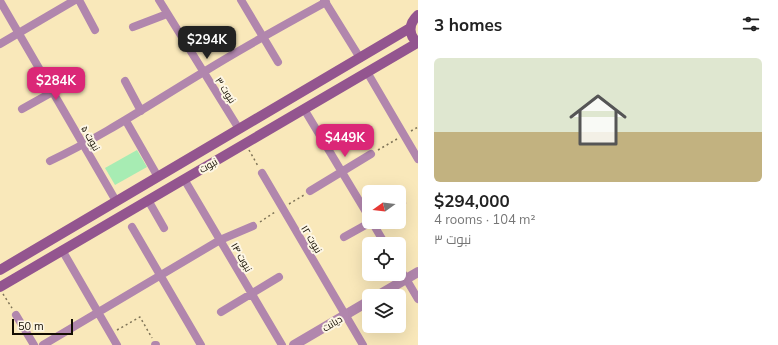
<!DOCTYPE html>
<html lang="en">
<head>
<meta charset="utf-8">
<style>
  body { margin:0; font-family:Mulish,Cairo,sans-serif; background:#f2f2f2; color:#222; height:100vh; display:flex; flex-direction:column; font-size:15px; white-space:nowrap }
  * { box-sizing:border-box; margin:0 }
  p { font-size:13px; color:#767676 }
  .icon { flex:none; width:22px; height:22px; fill:none; stroke:currentColor; stroke-width:2; stroke-linecap:round; stroke-linejoin:round }
  .map { position:relative; flex:1; overflow:hidden }
  .side { display:flex; flex-direction:column; background:#fff; width:360px }
  .side>* { flex:none }
  .needle { width:26px; rotate:255deg }
  .fabs { position:absolute; left:362px; top:185px; display:grid; gap:8px }
  .fabs a { display:grid; place-items:center; width:44px; height:44px; border-radius:6px; background:#fff; box-shadow:0 4px 16px #0002; font-size:20px }
  .scale { position:absolute; left:12px; bottom:10px; width:61px; box-sizing:border-box; padding-left:4px; border:2px solid #130d01; border-top:0; font-size:11px; line-height:14px; white-space:nowrap; color:#130d01; -webkit-text-stroke:3px #fdf6e4; paint-order:stroke }
  .price { position:absolute; translate:-50% -34px; padding:0 9px; border-radius:8px; background:#db2777; color:#fff; font-size:13px; line-height:26px; filter:drop-shadow(0 1px 2px #0008) }
  .price::after { content:''; position:absolute; left:50%; top:24px; width:12px; height:9px; margin-left:-6px; background:inherit; clip-path:polygon(0 0,100% 0,50% 100%) }
  .price.active { background:#222; color:#fff }
  ul { padding:0; list-style:none }
  li { display:grid; align-content:center; gap:8px; height:212px; padding:0 16px }
  li+li { border-top:1px solid #e0e0e0 }
  li span { display:grid; place-items:center; height:124px; border-radius:6px; color:#555 }
  li>.icon { margin-inline-start:auto }
  span .icon { width:72px; height:72px; fill:#fffc; stroke-width:1 }
  li b { font-size:17px }
  h2 { display:flex; justify-content:space-between; align-items:center; height:48px; padding:0 16px; font-size:17px }
  main { display:flex; flex:1; min-height:0 }
  .map>svg:first-child { display:block }
  .green { fill:#a7ecb3 }
  .lines { fill:none; stroke-linecap:round; stroke-linejoin:round }
  .path { stroke:#7e7357; stroke-width:1.5; stroke-dasharray:2 3; stroke-linecap:butt }
  .minor { stroke:#b186ad; stroke-width:8 }
  .tertiary { stroke:#b186ad; stroke-width:10 }
  .secondary { stroke:#93558f; stroke-width:10 }
  .labels { text-anchor:middle; stroke-width:4; stroke-linejoin:round; paint-order:stroke }
  .street-label { font-size:10px; fill:#130d01; stroke:#fdf6e4 }
</style>
</head>
<body>
<main>
<div class="map">
<svg width="418" height="345" viewBox="0 0 418 345">
  <rect width="100%" height="100%" fill="#f9e8ba"/>
  <path class="green" d="M137,150L147,167L115,185L105,168Z"/>
  <g class="lines">
    <path class="path" d="M411,131L418,127
      M249,150L258,166
      M378,150L397,139
      M289,204L304,195
      M260,222L275,212
      M3,294L12,308
      M117,330L140,317L152,338"/>
    <path class="minor" d="M79,0L95,30
      M159,0L239,129
      M241,0L278,62
      M324,0L360,58
      M0,1L116,201
      M133,27L167,14
      M0,44L75,0
      M367,72L418,159
      M125,81L141,111
      M22,109L81,76
      M304,109L369,217
      M126,121L158,177
      M50,161C103,136 152,103 202,73C242,48 284,25 326,2
      M262,173L363,345
      M184,179L282,345
      M310,191L371,154
      M148,200L164,228
      M399,205L402,203
      M372,222L385,244
      M132,227L201,345
      M344,237L371,222
      M62,250L117,345
      M399,267L418,299
      M221,312L279,277
      M16,315L34,345
      M43,345L220,240L253,226
      M155,345H156"/>
    <path class="tertiary" d="M377,296L418,272
      M294,345L369,301"/>
    <path class="secondary" d="M418,15C408,24 408,35 418,43
      M0,270L410,28
      M0,287L417,43"/>
  </g>
  <g class="labels">
    <g class="street-label">
      <text transform="translate(226 90) rotate(57)" y="4">نبوت ۳</text>
      <text transform="translate(91 138) rotate(60)" y="4">نبوت ۵</text>
      <text transform="translate(208 165) rotate(-30)" y="4">نبوت</text>
      <text transform="translate(312 239) rotate(59)" y="4">نبوت ۱۲</text>
      <text transform="translate(242 257) rotate(60)" y="4">نبوت ۱۴</text>
      <text transform="translate(332 323) rotate(-31)" y="4">دیانت</text>
    </g>
  </g>
</svg>
<div class="fabs">
<a><svg class="needle" viewBox="-14 -14 28 28"><path d="M0-13l5 13h-10z" fill="#e53935"/><path d="M0 13l5-13h-10z" fill="#767676"/></svg></a>
<a><svg class="icon" aria-label="locate" viewBox="0 0 24 24"><circle cx="12" cy="12" r="6"/><path d="M12 2v4M12 18v4M2 12h4M18 12h4"/></svg></a>
<a><svg class="icon" aria-label="layers" viewBox="0 0 24 24"><path d="M12 4l9 5-9 5-9-5zM3 14l9 5 9-5"/></svg></a>
</div>
<div class="scale">50 m</div>
<b class="price active" style="left:207px;top:60px">$294K</b>
<b class="price" style="left:56px;top:101px">$284K</b>
<b class="price" style="left:345px;top:158px">$449K</b>
</div>
<section class="side">
<h2>3 homes<svg class="icon" aria-label="filters" viewBox="0 0 24 24"><path d="M4 7h16M4 17h16"/><circle cx="9" cy="7" r="2"/><circle cx="15" cy="17" r="2"/></svg></h2>
<ul>
<li><span style="background:linear-gradient(#dfe7d0 60%,#c2b280 0)"><svg class="icon" aria-label="home" viewBox="0 0 24 24"><path d="M3 11l9-7 9 7M6 9v11h12V9"/></svg></span><div><b>$294,000</b><p>4 rooms · 104 m²</p><p>نبوت ۳</p></div></li>
</ul>
</section>
</main>
</body>
</html>
